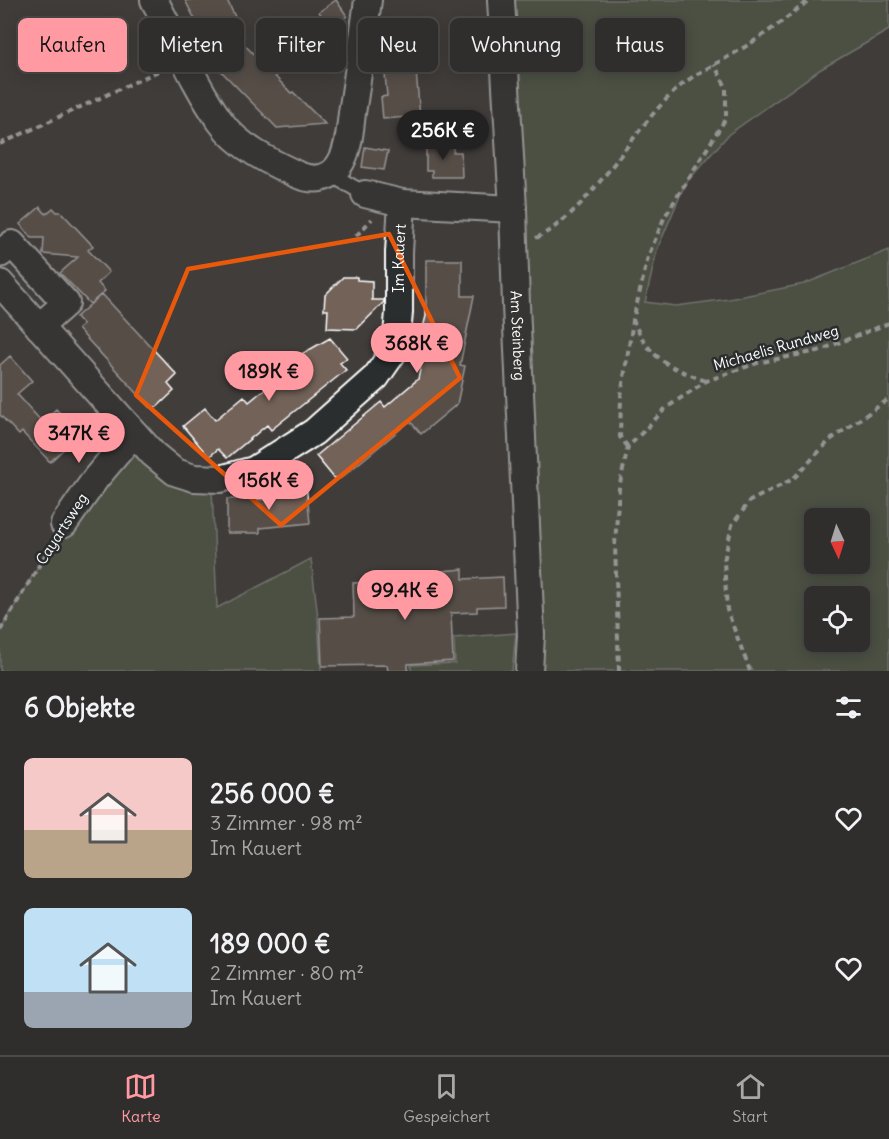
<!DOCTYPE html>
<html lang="de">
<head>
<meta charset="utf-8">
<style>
  body { margin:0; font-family:Delius,sans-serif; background:#3c3a38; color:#f1f3f6; height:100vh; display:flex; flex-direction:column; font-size:22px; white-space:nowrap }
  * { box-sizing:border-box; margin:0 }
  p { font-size:20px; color:#a8a8a9 }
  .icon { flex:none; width:33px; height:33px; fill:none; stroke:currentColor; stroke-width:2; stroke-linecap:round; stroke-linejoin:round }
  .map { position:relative; height:671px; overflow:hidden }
  .sheet { display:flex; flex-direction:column; background:#302e2c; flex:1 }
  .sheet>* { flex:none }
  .hud { position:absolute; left:18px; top:18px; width:854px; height:54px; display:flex; gap:12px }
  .needle { width:39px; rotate:176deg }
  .fabs { position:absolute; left:804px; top:508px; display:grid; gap:12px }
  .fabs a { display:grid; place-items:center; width:66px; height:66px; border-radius:9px; background:#302e2c; box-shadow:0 3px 15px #0003,0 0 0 2px #4b4a48; font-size:30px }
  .price { position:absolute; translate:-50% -51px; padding:0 14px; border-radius:21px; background:#ff9aa2; color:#111; font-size:20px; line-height:39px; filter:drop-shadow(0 2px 3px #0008) }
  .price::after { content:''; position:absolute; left:50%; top:36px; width:18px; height:14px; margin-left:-9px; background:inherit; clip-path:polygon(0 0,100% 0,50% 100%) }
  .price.active { background:#222; color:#fff }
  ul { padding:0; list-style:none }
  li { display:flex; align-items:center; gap:18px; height:150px; padding:0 24px }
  li span { display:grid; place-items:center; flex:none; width:168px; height:120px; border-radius:9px; color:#555 }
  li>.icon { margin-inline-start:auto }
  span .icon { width:72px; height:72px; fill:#fffc; stroke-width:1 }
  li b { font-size:26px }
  h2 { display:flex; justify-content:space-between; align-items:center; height:72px; padding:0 24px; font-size:26px }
  .tag { padding:0 21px; border-radius:9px; background:#302e2c; box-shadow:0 3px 15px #0003,0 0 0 2px #4b4a48; font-size:21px; line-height:54px }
  .tag.active { background:#ff9aa2; color:#111 }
  .tab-bar { display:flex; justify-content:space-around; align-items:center; height:84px; border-top:2px solid #4b4a48; background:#302e2c; font-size:16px; color:#a8a8a9 }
  .tab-bar a { display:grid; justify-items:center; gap:3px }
  .tab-bar .active { color:#ff9aa2 }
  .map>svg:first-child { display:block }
  .green { fill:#5a6850; stroke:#acb4a8; stroke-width:1.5; fill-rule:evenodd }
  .building { fill:#726259; stroke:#fff; stroke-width:1.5 }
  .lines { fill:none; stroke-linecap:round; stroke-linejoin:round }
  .lane-casing { stroke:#fff; stroke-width:18 }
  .street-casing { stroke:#fff; stroke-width:30 }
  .path { stroke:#fff; stroke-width:4; stroke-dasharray:6 4.5; stroke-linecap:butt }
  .lane { stroke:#2a2d2e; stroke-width:14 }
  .street { stroke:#2a2d2e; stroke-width:26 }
  .marked { fill:none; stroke:#e8590c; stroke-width:4.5; stroke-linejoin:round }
  .labels { text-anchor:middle; stroke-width:5; stroke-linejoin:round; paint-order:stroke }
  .street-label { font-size:15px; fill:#fff; stroke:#2a2d2e }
</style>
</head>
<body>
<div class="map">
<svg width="889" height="671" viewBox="0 0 889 671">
  <rect width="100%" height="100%" fill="#403d3b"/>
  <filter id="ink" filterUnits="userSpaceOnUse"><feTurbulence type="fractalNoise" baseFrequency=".0167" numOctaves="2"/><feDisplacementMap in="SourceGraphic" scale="12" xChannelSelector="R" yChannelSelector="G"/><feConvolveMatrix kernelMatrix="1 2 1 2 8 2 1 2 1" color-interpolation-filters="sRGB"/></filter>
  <g filter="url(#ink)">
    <path class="green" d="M510,0H889V30L821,69L729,134L685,184L657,250L645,302L676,306L729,299L804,284L889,250V671H537ZM814,519H860V564H814ZM814,597H860V642H814Z
      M132,454L157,472L212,488L217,608L311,559L318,618L321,671H0V631L36,570L64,524Z
      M516,633L512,671H411V665L455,663L454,638Z"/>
    <path class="building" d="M185,0H227L244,36L238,38L291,93L293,92L325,124L277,128L222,72Z
      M336,0L347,16L331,28L319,12Z
      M413,38L420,116L383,119L381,97L387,96L382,41Z
      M426,145H453V152H461L462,177H432V171H426Z
      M365,147L388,151L384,170L362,167Z
      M40,207L46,214L53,208L57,212H61L93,246L88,250L109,272L98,283L105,291L90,304L60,273L78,257L43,254L44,238H32L20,224Z
      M426,260H462V296H474L460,365L465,366L457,404L421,434L410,421L341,478H334L316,456L381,402L385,407L418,379L427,337L421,336L426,316Z
      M343,277H357V280L372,281V300H384V302L357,329L327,328L328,310H324L325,295Z
      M102,294L177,375L168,384L174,391L157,407H150L78,329L83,325L76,317Z
      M330,338L347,358L340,363L346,370L271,430L267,425L227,458L218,449L209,457L183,426L205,408L215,420L244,396L249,402L278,378L293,359Z
      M10,356L32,381L17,394L42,422L56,409L80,434L50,462L22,432L19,435L0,415V365Z
      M306,484L310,523L260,528V533H227V499H268V494L279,493L278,487Z
      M463,569V579L503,577L504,606L477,607V612L451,613L453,661L408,664V671H388L387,665L322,666L320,618L354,617L353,583L438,580L437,576L442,575V571Z"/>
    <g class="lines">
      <defs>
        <path id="lane" d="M332,175L365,194"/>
        <g id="street">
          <path d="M154,0C176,40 194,84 220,121C238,147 270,162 298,175C315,182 332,179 341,162C349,148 350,129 352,113C358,76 363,38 368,0"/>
          <path id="s1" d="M501,0L513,209L516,305L531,635L529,671"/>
          <path d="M365,194L402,203L513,209"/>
          <path d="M0,254L12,244L66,303L39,327"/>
          <path id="s2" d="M0,283L153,454L175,472L194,478L220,479L254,470L314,432L376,377L396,348L399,312V252L402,203"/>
          <path d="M64,524L96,478L134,433"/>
        </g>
      </defs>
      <use href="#lane" class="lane-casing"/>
      <use href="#street" class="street-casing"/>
      <path class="path" d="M0,144L165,68
        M356,236L372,219
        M536,238C591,212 630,131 677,89C692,75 713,66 731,55C758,40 785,20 809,0
        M706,381C669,367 649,359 633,320L648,257L664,218L726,118V87L714,64
        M628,447L620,437L621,396L633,321
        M0,631L53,542
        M619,671L615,544L619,488L628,447L666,408L706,381L757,363L818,351L889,323
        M750,671L727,610L724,561L732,525L750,501L793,479L830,440L889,399"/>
      <use href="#lane" class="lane"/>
      <use href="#street" class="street"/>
    </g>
  </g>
  <path d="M0 0H889V671H0ZM389,234L460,378L281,525L136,395L188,269Z" fill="#403d3b" fill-opacity=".55" fill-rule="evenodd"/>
  <path class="marked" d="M389,234L460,378L281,525L136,395L188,269Z"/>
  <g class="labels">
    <g class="street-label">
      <text dy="5" stroke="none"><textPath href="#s2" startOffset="618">Im Kauert</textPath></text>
      <text dy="5" stroke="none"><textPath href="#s1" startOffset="336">Am Steinberg</textPath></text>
      <text transform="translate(776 348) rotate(-16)" y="5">Michaelis Rundweg</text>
      <text transform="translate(62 529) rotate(-57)" y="5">Cayartsweg</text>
    </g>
  </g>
</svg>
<div class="fabs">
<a><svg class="needle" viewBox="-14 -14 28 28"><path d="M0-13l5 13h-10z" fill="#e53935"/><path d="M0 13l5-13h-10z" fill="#a8a8a9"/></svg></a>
<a><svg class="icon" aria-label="locate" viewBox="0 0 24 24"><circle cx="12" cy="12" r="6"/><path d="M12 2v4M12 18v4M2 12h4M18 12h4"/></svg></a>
</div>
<b class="price active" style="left:443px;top:161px">256K €</b>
<b class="price" style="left:417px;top:374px">368K €</b>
<b class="price" style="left:269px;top:402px">189K €</b>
<b class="price" style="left:79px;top:464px">347K €</b>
<b class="price" style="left:269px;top:511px">156K €</b>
<b class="price" style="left:405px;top:621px">99.4K €</b>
<div class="hud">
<a class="tag active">Kaufen</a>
<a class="tag">Mieten</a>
<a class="tag">Filter</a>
<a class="tag">Neu</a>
<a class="tag">Wohnung</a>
<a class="tag">Haus</a>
</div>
</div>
<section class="sheet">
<h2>6 Objekte<svg class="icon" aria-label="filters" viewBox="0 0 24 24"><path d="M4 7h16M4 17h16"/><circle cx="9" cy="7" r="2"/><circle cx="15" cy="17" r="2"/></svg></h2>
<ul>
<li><span style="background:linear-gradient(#f6c9c9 60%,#b9a48a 0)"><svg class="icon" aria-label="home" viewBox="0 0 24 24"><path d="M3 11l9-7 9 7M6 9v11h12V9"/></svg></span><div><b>256 000 €</b><p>3 Zimmer · 98 m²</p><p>Im Kauert</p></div><svg class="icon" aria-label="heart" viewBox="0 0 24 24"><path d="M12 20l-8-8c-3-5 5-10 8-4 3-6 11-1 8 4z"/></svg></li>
<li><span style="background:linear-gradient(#bfe0f5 70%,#9aa5b1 0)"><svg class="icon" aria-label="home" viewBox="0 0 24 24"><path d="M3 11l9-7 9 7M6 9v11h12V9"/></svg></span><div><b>189 000 €</b><p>2 Zimmer · 80 m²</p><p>Im Kauert</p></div><svg class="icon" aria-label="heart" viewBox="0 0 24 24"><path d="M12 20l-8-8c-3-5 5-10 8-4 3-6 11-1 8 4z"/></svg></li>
</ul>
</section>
<nav class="tab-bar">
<a class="active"><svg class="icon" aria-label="map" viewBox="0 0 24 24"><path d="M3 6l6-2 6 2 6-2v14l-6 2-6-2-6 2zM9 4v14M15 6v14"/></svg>Karte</a>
<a><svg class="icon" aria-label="saved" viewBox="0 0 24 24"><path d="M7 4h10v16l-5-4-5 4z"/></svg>Gespeichert</a>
<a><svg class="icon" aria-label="home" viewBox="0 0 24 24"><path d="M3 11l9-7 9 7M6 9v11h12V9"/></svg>Start</a>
</nav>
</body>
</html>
